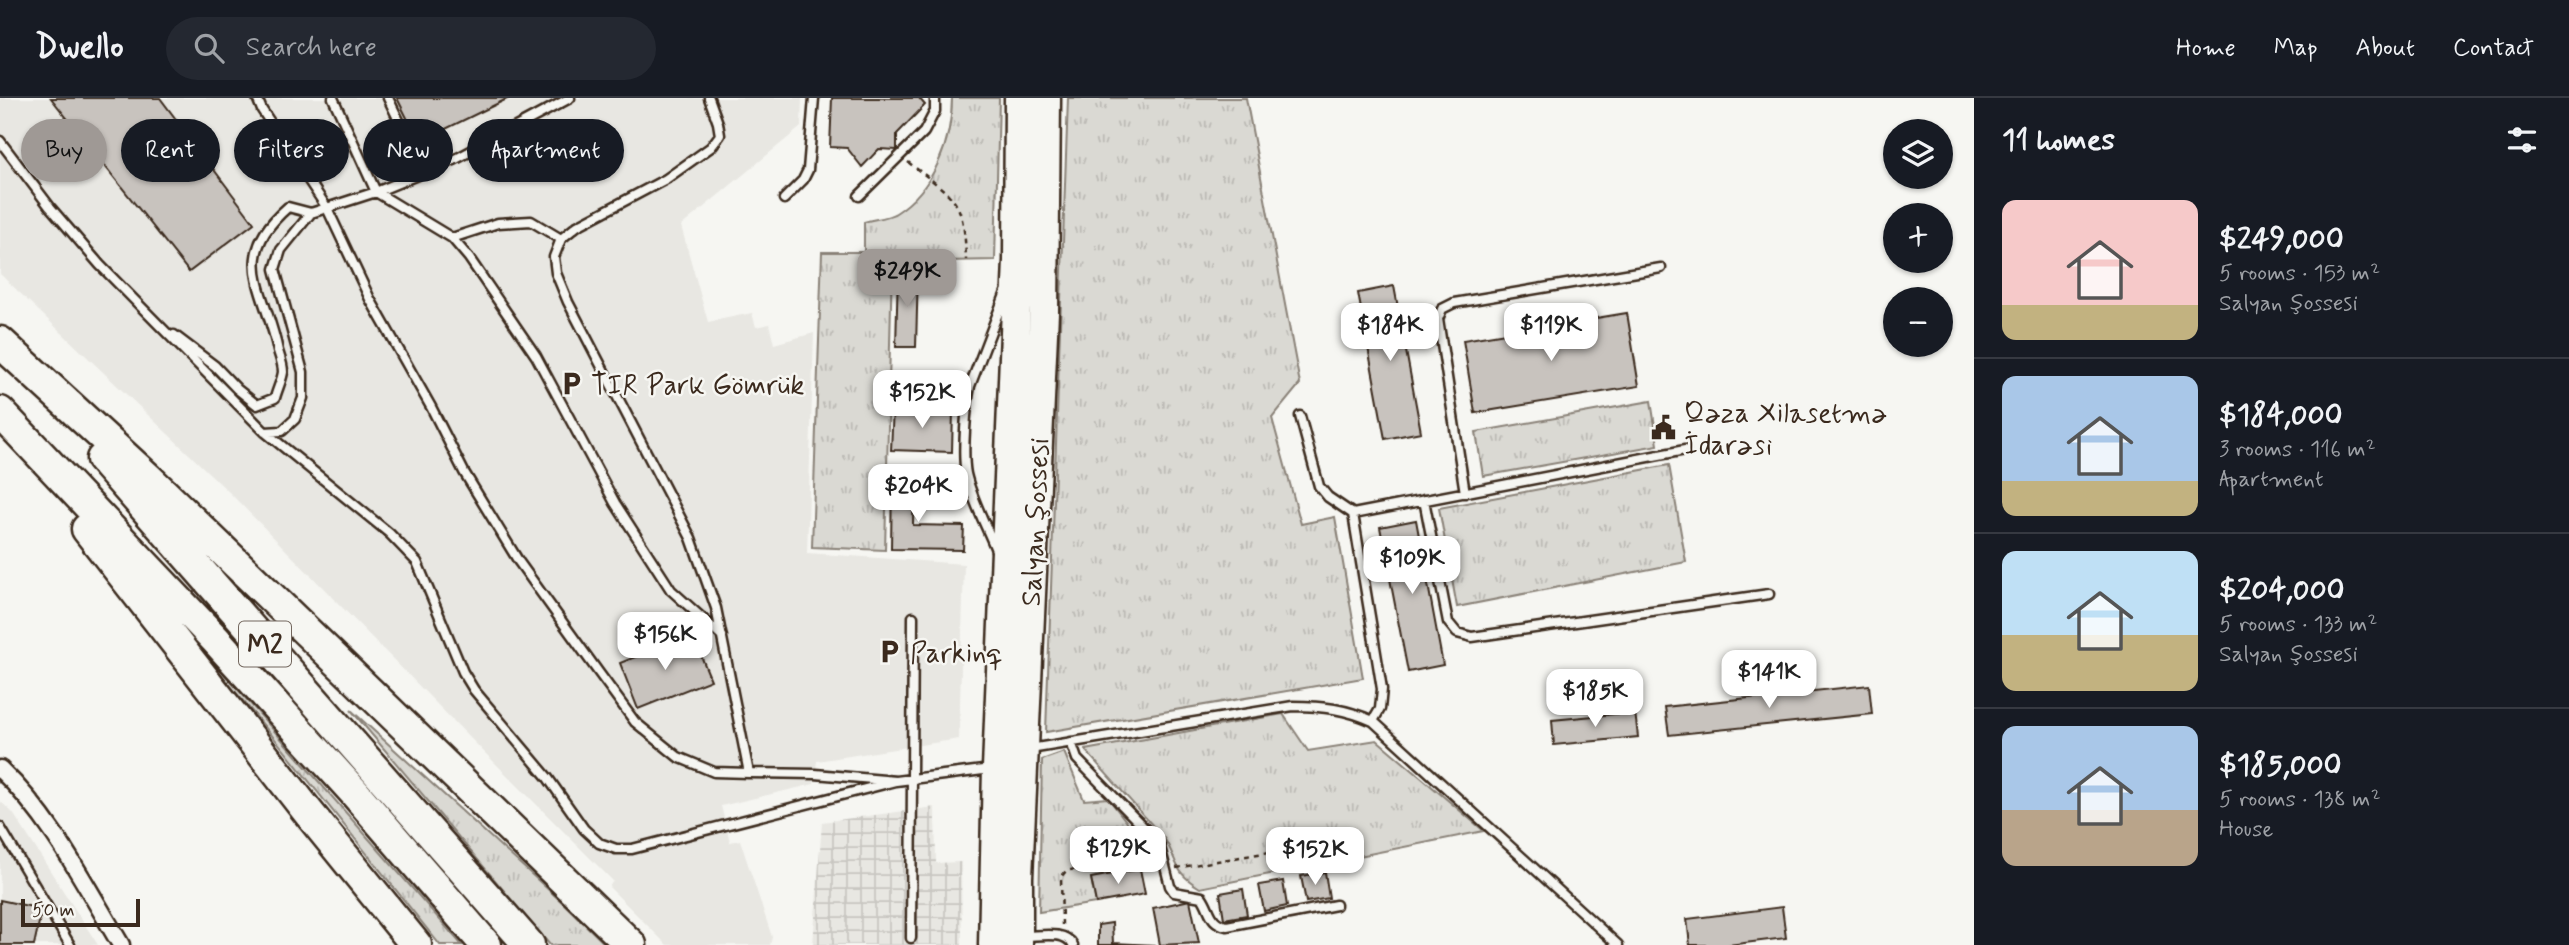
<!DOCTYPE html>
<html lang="en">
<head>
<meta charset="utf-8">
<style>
  body { margin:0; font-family:Mynerve,sans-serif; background:#242831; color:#f1f3f6; height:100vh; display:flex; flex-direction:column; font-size:26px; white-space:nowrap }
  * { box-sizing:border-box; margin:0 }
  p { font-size:23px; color:#9ea1a6 }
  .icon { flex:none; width:38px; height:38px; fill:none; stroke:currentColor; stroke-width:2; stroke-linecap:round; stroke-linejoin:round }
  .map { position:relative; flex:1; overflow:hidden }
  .sheet { display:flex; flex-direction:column; background:#171b24; width:595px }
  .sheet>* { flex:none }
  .banner { position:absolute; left:21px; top:21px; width:665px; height:63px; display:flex; gap:14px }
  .controls { position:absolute; left:1883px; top:21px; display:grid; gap:14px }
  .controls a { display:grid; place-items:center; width:70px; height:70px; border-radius:50%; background:#171b24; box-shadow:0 2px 5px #0004; font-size:35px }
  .scale { position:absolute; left:21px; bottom:18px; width:119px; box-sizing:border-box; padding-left:7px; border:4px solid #3b2a1e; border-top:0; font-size:19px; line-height:24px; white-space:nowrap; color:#3b2a1e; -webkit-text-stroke:5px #f6f6f2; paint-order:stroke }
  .price { position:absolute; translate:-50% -60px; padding:0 16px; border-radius:14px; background:#fff; color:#222; font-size:23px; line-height:46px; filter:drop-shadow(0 2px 4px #0008) }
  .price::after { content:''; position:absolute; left:50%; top:42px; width:21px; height:16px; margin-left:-10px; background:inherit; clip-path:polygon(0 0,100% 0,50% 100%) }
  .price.current { background:#9f9995; color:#111 }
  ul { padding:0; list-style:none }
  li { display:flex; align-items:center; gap:21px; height:175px; padding:0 28px }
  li+li { border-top:2px solid #363941 }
  li span { display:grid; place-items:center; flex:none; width:196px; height:140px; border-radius:14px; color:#555 }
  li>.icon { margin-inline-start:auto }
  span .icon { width:84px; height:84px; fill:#fffc; stroke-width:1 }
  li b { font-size:30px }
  h2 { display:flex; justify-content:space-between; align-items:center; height:84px; padding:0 28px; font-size:30px }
  .tag { padding:0 24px; border-radius:32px; background:#171b24; box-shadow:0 2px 5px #0004; font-size:24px; line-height:63px }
  .tag.current { background:#9f9995; color:#111 }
  header { display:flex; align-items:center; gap:42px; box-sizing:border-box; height:98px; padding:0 35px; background:#171b24; border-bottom:2px solid #363941 }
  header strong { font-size:33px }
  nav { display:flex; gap:38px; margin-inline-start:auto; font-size:24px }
  .search { width:490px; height:63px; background:#242831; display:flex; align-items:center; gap:18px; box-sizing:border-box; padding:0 24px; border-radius:38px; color:#9ea1a6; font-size:26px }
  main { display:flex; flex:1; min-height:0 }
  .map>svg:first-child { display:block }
  .built { fill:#e8e7e2 }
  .industrial { fill:url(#industrial-grid) }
  .grass { fill:url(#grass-tufts); stroke:#8a8278; stroke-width:2 }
  .building { fill:#c8c3be; stroke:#3b2a1e; stroke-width:2 }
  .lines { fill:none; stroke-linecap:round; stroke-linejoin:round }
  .service-casing { stroke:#3b2a1e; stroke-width:13 }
  .minor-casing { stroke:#3b2a1e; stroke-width:21 }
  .trunk-casing { stroke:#3b2a1e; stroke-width:33 }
  .motorway-casing { stroke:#3b2a1e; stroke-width:35 }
  .path { stroke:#3b2a1e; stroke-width:2.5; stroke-dasharray:5 5; stroke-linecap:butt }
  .service { stroke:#f6f6f2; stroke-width:8 }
  .minor { stroke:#f6f6f2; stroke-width:16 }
  .trunk { stroke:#f6f6f2; stroke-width:28 }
  .motorway { stroke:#f6f6f2; stroke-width:30 }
  .labels { text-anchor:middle; stroke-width:5; stroke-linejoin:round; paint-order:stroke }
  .shield { fill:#f6f6f2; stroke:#73675e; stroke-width:2 }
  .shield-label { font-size:26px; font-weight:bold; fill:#3b2a1e }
  .poi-label { font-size:28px; fill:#3b2a1e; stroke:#f6f6f2; text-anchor:start }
  .street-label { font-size:28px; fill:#3b2a1e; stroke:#f6f6f2 }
</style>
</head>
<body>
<header>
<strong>Dwello</strong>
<div class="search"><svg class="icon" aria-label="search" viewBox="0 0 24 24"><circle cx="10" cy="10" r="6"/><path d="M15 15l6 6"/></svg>Search here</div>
<nav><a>Home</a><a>Map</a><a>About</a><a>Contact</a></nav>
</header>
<main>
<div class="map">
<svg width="1974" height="847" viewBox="0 0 1974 847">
  <defs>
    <pattern id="industrial-grid" width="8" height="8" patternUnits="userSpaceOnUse" patternTransform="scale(1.75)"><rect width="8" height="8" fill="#e8e7e2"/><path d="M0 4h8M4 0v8" fill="none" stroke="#c8c6c1"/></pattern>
    <pattern id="grass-tufts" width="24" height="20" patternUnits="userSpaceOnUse" patternTransform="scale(1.75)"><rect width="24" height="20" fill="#dad9d3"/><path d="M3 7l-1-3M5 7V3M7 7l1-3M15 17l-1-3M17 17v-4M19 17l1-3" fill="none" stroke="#bcbab5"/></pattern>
  </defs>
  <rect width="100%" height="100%" fill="#f6f6f2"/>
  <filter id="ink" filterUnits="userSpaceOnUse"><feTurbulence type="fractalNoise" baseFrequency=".0143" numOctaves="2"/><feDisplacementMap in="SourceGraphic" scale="14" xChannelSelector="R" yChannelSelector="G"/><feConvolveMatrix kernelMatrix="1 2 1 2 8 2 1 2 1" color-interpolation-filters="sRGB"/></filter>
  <g filter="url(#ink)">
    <path class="built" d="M0,0H802L801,29L681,128L708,224L752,215L756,229L769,226L774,246L814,235L807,455L964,466L959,641L817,663L814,686L721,708L730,744L740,742L772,839L770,847H667L609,789L613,783L481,651L230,395L0,176Z
      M0,703L13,715L98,847H0Z"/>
    <path class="industrial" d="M935,709L936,765L961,764L962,847H813L822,724Z"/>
    <path class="grass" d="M952,0H999L995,162L892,164L885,452L812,449L822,154H864V124C874,121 888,120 896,115C934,91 952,43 952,0Z
      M1068,0H1246L1300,286L1272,320L1301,426L1335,419L1363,580L1046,634Z
      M1651,303L1658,347L1483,378L1476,334Z
      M1669,367L1686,464L1457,509L1439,410Z
      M142,482L462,847H440L280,647Z
      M351,612L563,805L606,847H550Z
      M1283,616L1308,653L1377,642L1484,733L1200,790C1172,773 1179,764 1164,740L1085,652Z
      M1064,654L1084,702L1108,700L1150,754L1155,767L1091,780L1096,805L1039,814L1042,662Z"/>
    <path class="building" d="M51,0H160L254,125L189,174Z
      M397,0H509L419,44Z
      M832,0H919L925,7L897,36V52L879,51L862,69L847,50L830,49Z
      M898,172L918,173L916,249H896Z
      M1394,188L1421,334L1385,341L1358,195Z
      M1627,215L1639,288L1475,315L1463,242Z
      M893,309L953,311L952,354L891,352Z
      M892,380H914L913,427L964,428L963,452L891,451Z
      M1416,422L1443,567L1408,574L1380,429Z
      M692,536L711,582L638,611L620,565Z
      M1869,587L1872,616L1669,637L1665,609Z
      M1635,614L1638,639L1554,647L1552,622Z
      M1140,771L1145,796L1096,805L1091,780Z
      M1325,774L1329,800L1306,804L1301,778Z
      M1283,783L1287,808L1264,813L1259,787Z
      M1243,791L1247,817L1224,821L1220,795Z
      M0,802L42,811L34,847H0Z
      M1190,802L1199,845L1160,847L1153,810Z
      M1782,809L1786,840L1728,847H1690L1687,821Z
      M1112,825L1113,845L1155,847H1098V827Z"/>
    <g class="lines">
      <defs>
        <path id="service" d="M257,0L262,12L327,110L370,201L431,309L464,374L519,464L599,575L635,624L678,659L714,674L749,675
          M333,0L376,94L452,140L469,160L536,258L615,405L671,492L722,538
          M388,0L424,74
          M709,0L718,25L720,37L711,49L666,81L577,128L561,141L554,159L556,175L568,204L691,440L716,510L749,675L815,676L896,683L991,671
          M0,43L50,109L100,167L156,224L265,334L389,435L417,464L463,574L474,592L548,680L584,731L599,745L616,751H632L896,683
          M859,98L924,34L935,13V0
          M784,101L803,82L808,72L814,0
          M452,140L498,125L531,123L561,141
          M174,237L215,268L237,291L257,307L275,300C277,292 282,282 283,274C283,267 280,259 278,253C266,192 229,160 288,109L311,115L376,94L454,62L570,0
          M1300,318L1319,388L1328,399L1353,416
          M265,334L282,333L295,321L303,300V274L275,171L281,152L311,115
          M1465,395L1438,221L1442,211L1454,205L1661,170
          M1424,402L1448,524L1457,535L1472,539L1769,496
          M996,452C986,427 972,402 966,376C962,355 966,309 970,288L1006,194
          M1373,623L1380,611L1382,591L1353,416L1685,352
          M1071,644L1077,661L1159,745L1170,788L1174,794L1202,799C1211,812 1209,825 1227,828L1336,807
          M1030,651L1293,608C1323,608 1346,611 1373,623L1618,847
          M0,729L70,847
          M1024,838C1040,838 1065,832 1073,847
          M911,840L913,519"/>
        <path id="minor" d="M0,671C52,720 85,787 121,847"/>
        <path id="trunk" d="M993,847L997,670L1018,162L1019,0
          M1018,847V779L1044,214L1046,0"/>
        <path id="motorway" d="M0,244L149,381L631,847
          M0,314L215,541L354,694L486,847
          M102,361L529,847
          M87,431L308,714L416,847"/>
      </defs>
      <use href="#service" class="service-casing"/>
      <use href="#minor" class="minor-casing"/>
      <use href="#trunk" class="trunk-casing"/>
      <use href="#motorway" class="motorway-casing"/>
      <path class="path" d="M908,64C956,102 964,99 966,162
        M1176,770L1346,741
        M1062,827L1061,779L1066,773L1148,755"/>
      <use href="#service" class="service"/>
      <use href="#minor" class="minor"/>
      <use href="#trunk" class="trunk"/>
      <use href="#motorway" class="motorway"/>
    </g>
  </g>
  <defs>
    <symbol id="parking-bare" viewBox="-9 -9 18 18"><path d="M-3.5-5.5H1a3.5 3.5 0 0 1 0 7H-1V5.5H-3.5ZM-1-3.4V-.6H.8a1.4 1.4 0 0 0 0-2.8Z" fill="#3b2a1e" stroke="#f6f6f2" stroke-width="2.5" paint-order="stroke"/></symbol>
    <symbol id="civic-bare" viewBox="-9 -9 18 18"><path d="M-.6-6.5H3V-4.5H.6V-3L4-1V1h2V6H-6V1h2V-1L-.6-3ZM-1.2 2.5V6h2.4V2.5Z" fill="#3b2a1e" stroke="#f6f6f2" stroke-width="2.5" paint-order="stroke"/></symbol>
  </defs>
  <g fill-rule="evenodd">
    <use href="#parking-bare" x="554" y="268" width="35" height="35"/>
    <use href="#civic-bare" x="1646" y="312" width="35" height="35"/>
    <use href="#parking-bare" x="872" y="536" width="35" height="35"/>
  </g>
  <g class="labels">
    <rect class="shield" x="239" y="523.5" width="52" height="45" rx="5"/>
    <g class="shield-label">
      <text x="265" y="555">M2</text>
    </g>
    <g class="poi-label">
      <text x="591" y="296">TIR Park Gömrük</text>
      <text x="1684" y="324">Qəza Xilasetmə<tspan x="1684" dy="32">İdarəsi</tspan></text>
      <text x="910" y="564">Parkinq</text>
    </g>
    <g class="street-label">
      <text transform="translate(1034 424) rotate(-87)" y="10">Salyan şossesi</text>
    </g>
  </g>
</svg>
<div class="controls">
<a><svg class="icon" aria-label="layers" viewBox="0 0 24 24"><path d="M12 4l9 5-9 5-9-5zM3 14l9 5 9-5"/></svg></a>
<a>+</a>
<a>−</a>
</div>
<div class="scale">50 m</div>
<b class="price current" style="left:907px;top:211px">$249K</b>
<b class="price" style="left:1390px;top:265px">$184K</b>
<b class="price" style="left:1551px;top:265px">$119K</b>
<b class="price" style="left:922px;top:332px">$152K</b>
<b class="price" style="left:918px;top:426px">$204K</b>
<b class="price" style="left:1412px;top:498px">$109K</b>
<b class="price" style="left:665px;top:574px">$156K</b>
<b class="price" style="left:1769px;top:612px">$141K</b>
<b class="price" style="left:1595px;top:631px">$185K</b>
<b class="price" style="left:1118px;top:788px">$129K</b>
<b class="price" style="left:1315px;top:789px">$152K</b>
<div class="banner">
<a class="tag current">Buy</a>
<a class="tag">Rent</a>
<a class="tag">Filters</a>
<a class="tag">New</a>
<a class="tag">Apartment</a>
</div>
</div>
<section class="sheet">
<h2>11 homes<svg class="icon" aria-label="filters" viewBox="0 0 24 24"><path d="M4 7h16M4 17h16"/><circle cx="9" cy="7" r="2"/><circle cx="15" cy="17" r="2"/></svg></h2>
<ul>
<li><span style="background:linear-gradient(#f6c9c9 75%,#c2b280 0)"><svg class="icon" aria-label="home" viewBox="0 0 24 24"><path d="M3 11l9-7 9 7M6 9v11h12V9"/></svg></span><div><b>$249,000</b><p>5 rooms · 153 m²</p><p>Salyan şossesi</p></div></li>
<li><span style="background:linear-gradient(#a9c7e8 75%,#c2b280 0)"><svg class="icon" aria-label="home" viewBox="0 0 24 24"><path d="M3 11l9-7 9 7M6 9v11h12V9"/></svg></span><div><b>$184,000</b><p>3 rooms · 116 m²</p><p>Apartment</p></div></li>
<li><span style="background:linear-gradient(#bfe0f5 60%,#c2b280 0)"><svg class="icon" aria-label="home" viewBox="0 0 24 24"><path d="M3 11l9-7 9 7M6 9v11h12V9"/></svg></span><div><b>$204,000</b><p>5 rooms · 133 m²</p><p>Salyan şossesi</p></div></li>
<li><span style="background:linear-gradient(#a9c7e8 60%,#b9a48a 0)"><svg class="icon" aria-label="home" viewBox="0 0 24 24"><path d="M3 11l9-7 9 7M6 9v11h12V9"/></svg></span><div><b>$185,000</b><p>5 rooms · 138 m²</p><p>House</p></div></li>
</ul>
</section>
</main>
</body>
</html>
